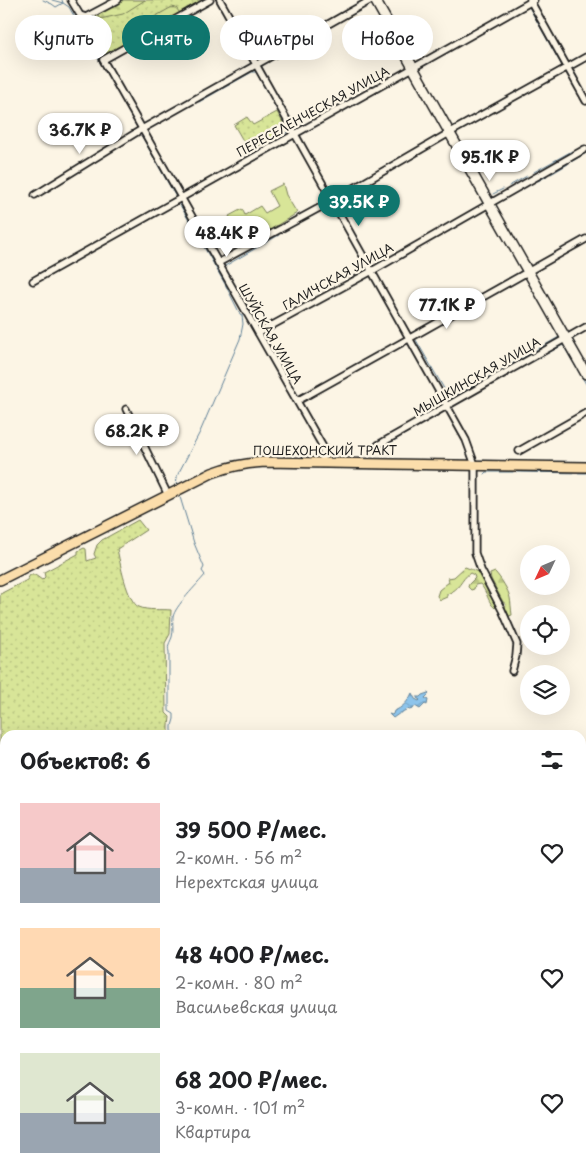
<!DOCTYPE html>
<html lang="ru">
<head>
<meta charset="utf-8">
<style>
  body { margin:0; font-family:"Playpen Sans",sans-serif; background:#f2f2f2; color:#202124; height:100vh; display:flex; flex-direction:column; font-size:19px; white-space:nowrap }
  * { box-sizing:border-box; margin:0 }
  p { font-size:16px; color:#757577 }
  .icon { flex:none; width:28px; height:28px; fill:none; stroke:currentColor; stroke-width:2; stroke-linecap:round; stroke-linejoin:round }
  .map { position:relative; flex:1; overflow:hidden }
  .sheet { position:absolute; left:0px; top:730px; width:586px; height:446px; display:flex; flex-direction:column; background:#fff; border-radius:15px 15px 0 0; box-shadow:0 5px 20px #0002 }
  .sheet>* { flex:none }
  .top-card { position:absolute; left:15px; top:15px; width:556px; height:45px; display:flex; gap:10px }
  .needle { width:32px; rotate:226deg }
  .tools { position:absolute; left:520px; top:545px; display:grid; gap:10px }
  .tools a { display:grid; place-items:center; width:50px; height:50px; border-radius:50%; background:#fff; box-shadow:0 5px 20px #0002; font-size:25px }
  .price { position:absolute; translate:-50% -42px; padding:0 11px; border-radius:18px; background:#fff; color:#222; font-size:16px; line-height:32px; filter:drop-shadow(0 1px 2px #0008) }
  .price::after { content:''; position:absolute; left:50%; top:30px; width:15px; height:11px; margin-left:-8px; background:inherit; clip-path:polygon(0 0,100% 0,50% 100%) }
  .price.on { background:#0f766e; color:#fff }
  ul { padding:0; list-style:none }
  li { display:flex; align-items:center; gap:15px; height:125px; padding:0 20px }
  li span { display:grid; place-items:center; flex:none; width:140px; height:100px; border-radius:0px; color:#555 }
  li>.icon { margin-inline-start:auto }
  span .icon { width:60px; height:60px; fill:#fffc; stroke-width:1 }
  li b { font-size:21px }
  h2 { display:flex; justify-content:space-between; align-items:center; height:60px; padding:0 20px; font-size:21px }
  .pill { padding:0 18px; border-radius:22px; background:#fff; box-shadow:0 5px 20px #0002; font-size:18px; line-height:45px }
  .pill.on { background:#0f766e; color:#fff }
  .map>svg:first-child { display:block }
  .grass { fill:url(#grass-dots); stroke:#7a805a }
  .forest { fill:url(#forest-firs); stroke:#7a805a }
  .garden { fill:#d8e598; stroke:#7a805a }
  .water { fill:url(#water-waves); stroke:#608198 }
  .lines { fill:none; stroke-linecap:round; stroke-linejoin:round }
  .stream { stroke:#608198; stroke-width:1 }
  .street-casing { stroke:#1c1c1c; stroke-width:9 }
  .secondary-casing { stroke:#1c1c1c; stroke-width:12 }
  .primary-casing { stroke:#1c1c1c; stroke-width:12 }
  .street { stroke:#fcf5e5; stroke-width:5.5 }
  .secondary { stroke:#fcf5e5; stroke-width:9 }
  .primary { stroke:#fbddab; stroke-width:9 }
  .labels { text-anchor:middle; stroke-width:4.5; stroke-linejoin:round; paint-order:stroke }
  .street-label { font-size:12px; fill:#1c1c1c; stroke:#fcf5e5 }
</style>
</head>
<body>
<div class="map">
<svg width="586" height="1176" viewBox="0 0 586 1176">
  <defs>
    <pattern id="grass-dots" width="8" height="8" patternUnits="userSpaceOnUse" patternTransform="scale(1.25)"><rect width="8" height="8" fill="#d8e598"/><path d="M2 2h.1M6 6h.1" fill="none" stroke="#b9c482" stroke-width="1.8" stroke-linecap="round"/></pattern>
    <pattern id="forest-firs" width="22" height="20" patternUnits="userSpaceOnUse" patternTransform="scale(1.25)"><rect width="22" height="20" fill="#d8e598"/><path d="M5 1l3.5 6h-7zM16 11l3.5 6h-7z" fill="#b9c482"/></pattern>
    <pattern id="water-waves" width="16" height="10" patternUnits="userSpaceOnUse" patternTransform="scale(1.25)"><rect width="16" height="10" fill="#8dc4eb"/><path d="M0 5q4-4 8 0t8 0" fill="none" stroke="#79a8c9"/></pattern>
  </defs>
  <rect width="100%" height="100%" fill="#fcf5e5"/>
  <filter id="ink" filterUnits="userSpaceOnUse"><feTurbulence type="fractalNoise" baseFrequency=".02" numOctaves="2"/><feDisplacementMap in="SourceGraphic" scale="10" xChannelSelector="R" yChannelSelector="G"/><feConvolveMatrix kernelMatrix="1 2 1 2 8 2 1 2 1" color-interpolation-filters="sRGB"/></filter>
  <g filter="url(#ink)">
    <path class="grass" d="M123,0H203L105,55L94,35L92,18Z
      M277,112L287,130L249,151L234,125L247,117L253,125Z
      M138,520L146,530L117,549C120,562 127,602 139,607C148,611 161,609 171,610L170,634L165,643L166,713L170,717L169,726V735H5V1171H25L0,1176V594L27,580L30,575H35L42,580L45,577L44,572L78,554V551L84,548L86,549L87,561L96,558L94,554L97,545L102,540Z"/>
    <path class="forest" d="M123,0H145L123,14L100,19L98,15Z
      M172,7L176,8L180,13L131,41L128,35L131,30Z
      M465,567L478,572L497,606L495,608C488,603 487,591 480,584L475,585L474,589L471,590L468,587L469,584L475,578L474,575L470,573C460,580 461,589 447,594V597L440,600L437,596L439,590L449,582L448,578L454,577Z
      M495,572C500,577 509,591 510,598C511,603 511,608 512,615L509,616L505,608L506,604L503,602L491,579L490,574Z"/>
    <path class="garden" d="M283,184L286,195L297,213L250,242L244,244L229,216L242,209L245,215L260,206L265,213L277,206L269,191Z
      M155,1171H224L230,1176H152Z"/>
    <path class="water" d="M412,693L415,699L419,701L420,700L417,698V697H420L422,695L428,693L429,694L425,698L428,700L427,705L425,704L420,709L415,706L413,709L409,710L408,709L402,712V713H400L393,718L389,714L392,715L393,714L394,711C402,708 408,702 412,693Z
      M586,784V1176H338L343,1171H581V788Z
      M25,1171H83L78,1176H3Z
      M233,1171H309L315,1174L331,1176H238Z"/>
    <g class="lines">
      <path class="stream" d="M43,0L52,4L56,7L63,3L62,0
        M52,0L63,3L69,7L138,129
        M525,9L529,7L562,66
        M199,102L252,72H256L289,131L276,140
        M140,133L177,199
        M571,162L586,153
        M534,172L572,151
        M551,174L568,164
        M538,181L547,176
        M509,186L527,176
        M493,194L503,189
        M234,284L224,267L225,266L279,235
        M416,340L450,399L461,393L559,337
        M515,371L563,345L586,384
        M383,447L446,410
        M517,472L586,473
        M484,474L486,472H513
        M176,487L177,476L200,432L240,339L243,324L242,315L240,314L225,284L179,203
        M172,735V726L174,719V714L169,711V652C167,645 170,643 172,637C174,631 172,623 173,617C175,606 197,585 205,575L202,571L204,567L194,543L180,497"/>
      <defs>
        <path id="street" d="M71,0L80,15L86,17L118,0
          M210,0L103,60L323,447V464
          M220,0L466,440L475,465V553L481,570L502,610L517,644L516,656L512,671
          M530,0L586,101
          M35,195L142,129L371,0
          M218,263L332,201L449,133L586,57
          M33,281L534,0
          M258,333L372,271L585,149
          M297,401L410,338L586,239
          M126,409L168,495
          M378,445L586,327
          M519,451L586,413"/>
        <path id="secondary" d="M375,0L489,203L586,374"/>
        <path id="primary" d="M0,580L212,473C230,466 246,463 265,462L586,467"/>
      </defs>
      <use href="#street" class="street-casing"/>
      <use href="#secondary" class="secondary-casing"/>
      <use href="#primary" class="primary-casing"/>
      <use href="#street" class="street"/>
      <use href="#secondary" class="secondary"/>
      <use href="#primary" class="primary"/>
    </g>
  </g>
  <g class="labels">
    <g class="street-label">
      <text transform="translate(313 112) rotate(-29)" y="4">ПЕРЕСЕЛЕНЧЕСКАЯ УЛИЦА</text>
      <text transform="translate(338 277) rotate(-29)" y="4">ГАЛИЧСКАЯ УЛИЦА</text>
      <text transform="translate(270 334) rotate(60)" y="4">ШУЙСКАЯ УЛИЦА</text>
      <text transform="translate(477 377) rotate(-30)" y="4">МЫШКИНСКАЯ УЛИЦА</text>
      <text x="325" y="455">ПОШЕХОНСКИЙ ТРАКТ</text>
    </g>
  </g>
</svg>
<div class="tools">
<a><svg class="needle" viewBox="-14 -14 28 28"><path d="M0-13l5 13h-10z" fill="#e53935"/><path d="M0 13l5-13h-10z" fill="#757577"/></svg></a>
<a><svg class="icon" aria-label="locate" viewBox="0 0 24 24"><circle cx="12" cy="12" r="6"/><path d="M12 2v4M12 18v4M2 12h4M18 12h4"/></svg></a>
<a><svg class="icon" aria-label="layers" viewBox="0 0 24 24"><path d="M12 4l9 5-9 5-9-5zM3 14l9 5 9-5"/></svg></a>
</div>
<b class="price" style="left:80px;top:155px">36.7K ₽</b>
<b class="price" style="left:490px;top:182px">95.1K ₽</b>
<b class="price on" style="left:359px;top:227px">39.5K ₽</b>
<b class="price" style="left:227px;top:258px">48.4K ₽</b>
<b class="price" style="left:447px;top:330px">77.1K ₽</b>
<b class="price" style="left:137px;top:456px">68.2K ₽</b>
<div class="top-card">
<a class="pill">Купить</a>
<a class="pill on">Снять</a>
<a class="pill">Фильтры</a>
<a class="pill">Новое</a>
</div>
<section class="sheet">
<h2>Объектов: 6<svg class="icon" aria-label="filters" viewBox="0 0 24 24"><path d="M4 7h16M4 17h16"/><circle cx="9" cy="7" r="2"/><circle cx="15" cy="17" r="2"/></svg></h2>
<ul>
<li><span style="background:linear-gradient(#f6c9c9 65%,#9aa5b1 0)"><svg class="icon" aria-label="home" viewBox="0 0 24 24"><path d="M3 11l9-7 9 7M6 9v11h12V9"/></svg></span><div><b>39 500 ₽/мес.</b><p>2-комн. · 56 m²</p><p>Нерехтская улица</p></div><svg class="icon" aria-label="heart" viewBox="0 0 24 24"><path d="M12 20l-8-8c-3-5 5-10 8-4 3-6 11-1 8 4z"/></svg></li>
<li><span style="background:linear-gradient(#ffd9b3 60%,#7fa58c 0)"><svg class="icon" aria-label="home" viewBox="0 0 24 24"><path d="M3 11l9-7 9 7M6 9v11h12V9"/></svg></span><div><b>48 400 ₽/мес.</b><p>2-комн. · 80 m²</p><p>Васильевская улица</p></div><svg class="icon" aria-label="heart" viewBox="0 0 24 24"><path d="M12 20l-8-8c-3-5 5-10 8-4 3-6 11-1 8 4z"/></svg></li>
<li><span style="background:linear-gradient(#dfe7d0 60%,#9aa5b1 0)"><svg class="icon" aria-label="home" viewBox="0 0 24 24"><path d="M3 11l9-7 9 7M6 9v11h12V9"/></svg></span><div><b>68 200 ₽/мес.</b><p>3-комн. · 101 m²</p><p>Квартира</p></div><svg class="icon" aria-label="heart" viewBox="0 0 24 24"><path d="M12 20l-8-8c-3-5 5-10 8-4 3-6 11-1 8 4z"/></svg></li>
</ul>
</section>
</div>
</body>
</html>
